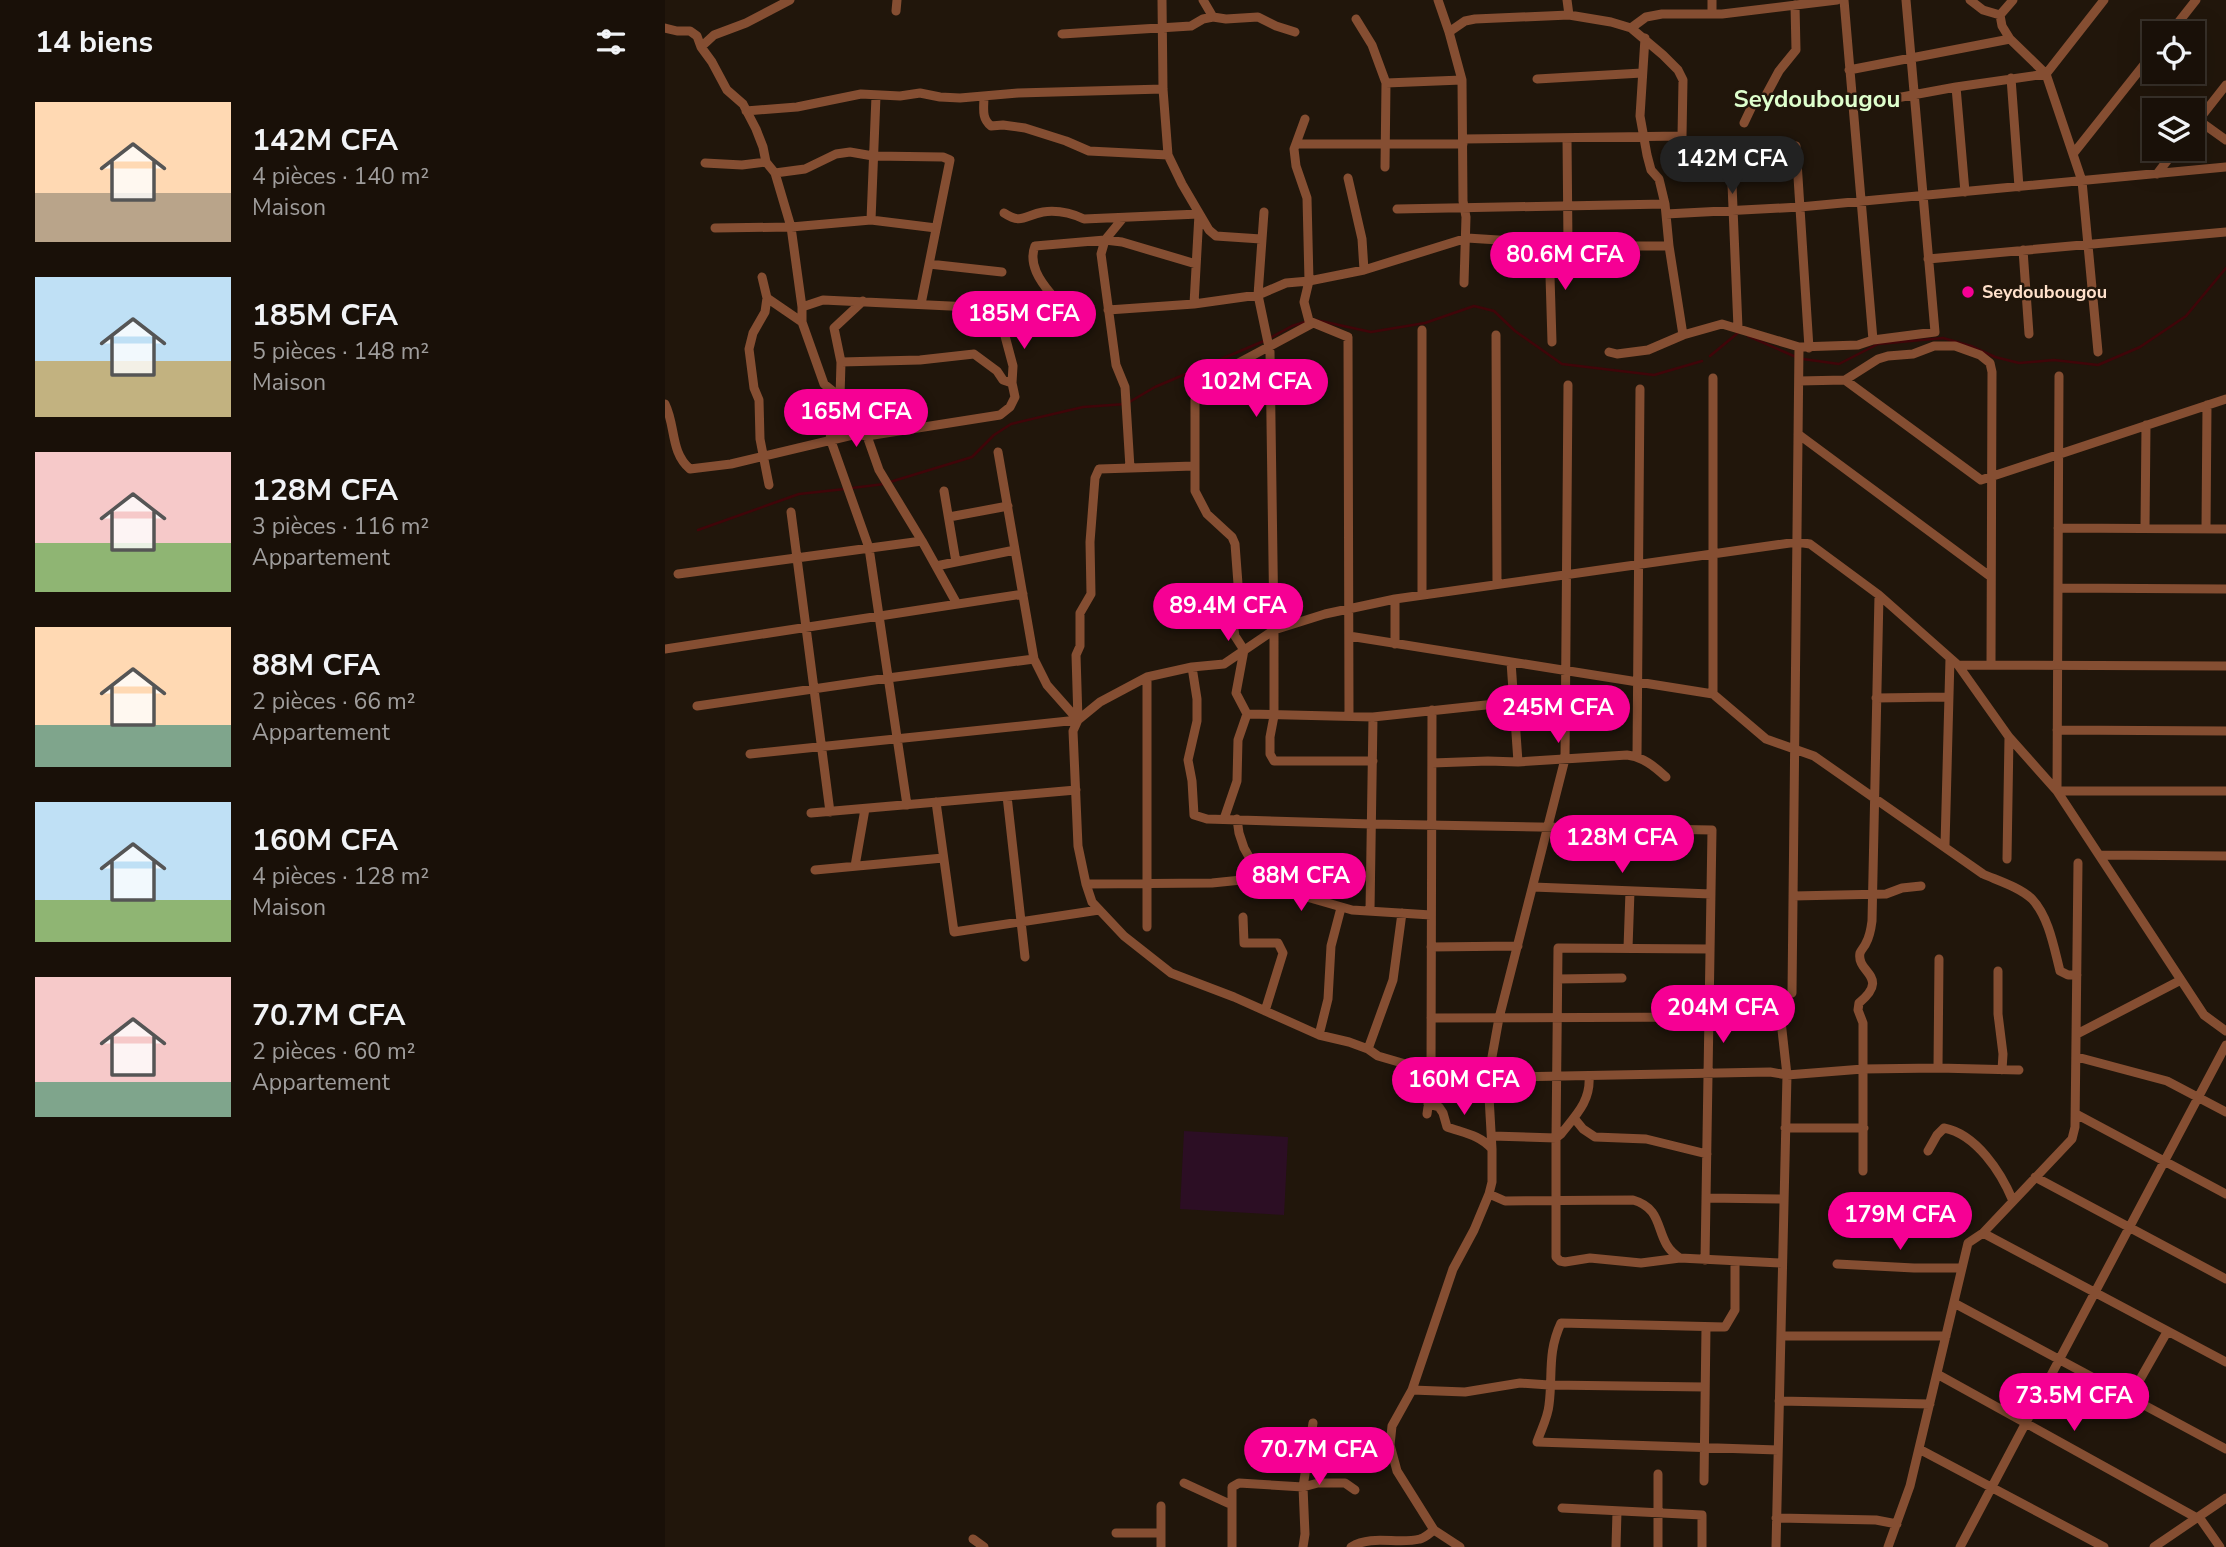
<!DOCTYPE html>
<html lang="fr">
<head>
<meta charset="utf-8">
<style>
  body { margin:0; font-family:"Nunito Sans",sans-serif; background:#221912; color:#f1f3f6; height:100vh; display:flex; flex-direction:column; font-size:26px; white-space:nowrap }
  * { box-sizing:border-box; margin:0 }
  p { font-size:23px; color:#9f9d9c }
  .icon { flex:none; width:38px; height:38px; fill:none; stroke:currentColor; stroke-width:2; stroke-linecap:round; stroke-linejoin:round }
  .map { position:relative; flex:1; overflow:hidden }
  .panel { display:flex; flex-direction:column; background:#191008; width:665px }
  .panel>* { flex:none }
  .fabs { position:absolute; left:1477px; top:21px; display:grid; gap:14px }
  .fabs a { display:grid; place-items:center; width:63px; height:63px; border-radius:0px; background:#191008; box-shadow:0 7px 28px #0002,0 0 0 2px #373029; font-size:35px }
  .price { position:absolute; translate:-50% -60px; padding:0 16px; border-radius:24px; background:#f60094; color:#fff; font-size:23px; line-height:46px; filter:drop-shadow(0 2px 4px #0008) }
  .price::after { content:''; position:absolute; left:50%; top:42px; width:21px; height:16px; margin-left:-10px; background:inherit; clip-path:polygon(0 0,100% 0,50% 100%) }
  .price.active { background:#222; color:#fff }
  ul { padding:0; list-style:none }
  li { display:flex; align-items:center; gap:21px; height:175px; padding:0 35px }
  li span { display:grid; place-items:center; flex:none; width:196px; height:140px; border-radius:0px; color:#555 }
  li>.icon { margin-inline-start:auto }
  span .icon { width:84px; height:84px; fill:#fffc; stroke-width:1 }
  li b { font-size:30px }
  h2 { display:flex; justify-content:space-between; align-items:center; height:84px; padding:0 35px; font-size:30px }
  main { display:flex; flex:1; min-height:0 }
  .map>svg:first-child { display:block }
  .green { fill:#2c0e24 }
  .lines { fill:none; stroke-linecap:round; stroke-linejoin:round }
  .stream { stroke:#400509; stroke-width:2.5 }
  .minor { stroke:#854e32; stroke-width:9 }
  .poi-dot { fill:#f60094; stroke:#21160b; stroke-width:2.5 }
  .labels { text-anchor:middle; stroke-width:5; stroke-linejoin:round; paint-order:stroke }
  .poi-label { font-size:18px; font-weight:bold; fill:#ffe1cb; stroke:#21160b; text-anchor:start }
  .district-label { font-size:24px; font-weight:bold; fill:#deffcd; stroke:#21160b }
</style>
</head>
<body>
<main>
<section class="panel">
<h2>14 biens<svg class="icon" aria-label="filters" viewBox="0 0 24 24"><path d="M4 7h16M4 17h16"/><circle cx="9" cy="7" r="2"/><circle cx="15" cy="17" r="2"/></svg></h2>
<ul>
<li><span style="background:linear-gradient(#ffd9b3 65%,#b9a48a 0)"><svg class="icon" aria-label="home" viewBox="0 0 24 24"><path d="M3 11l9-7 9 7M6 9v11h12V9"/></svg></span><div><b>142M CFA</b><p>4 pièces · 140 m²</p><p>Maison</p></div></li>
<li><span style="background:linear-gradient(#bfe0f5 60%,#c2b280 0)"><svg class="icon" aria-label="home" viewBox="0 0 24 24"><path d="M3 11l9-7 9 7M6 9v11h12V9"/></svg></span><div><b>185M CFA</b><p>5 pièces · 148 m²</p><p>Maison</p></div></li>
<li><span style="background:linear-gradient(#f6c9c9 65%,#8fb573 0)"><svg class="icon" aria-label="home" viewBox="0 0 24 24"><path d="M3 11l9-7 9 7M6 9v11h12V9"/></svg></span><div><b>128M CFA</b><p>3 pièces · 116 m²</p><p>Appartement</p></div></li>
<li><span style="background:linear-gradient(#ffd9b3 70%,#7fa58c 0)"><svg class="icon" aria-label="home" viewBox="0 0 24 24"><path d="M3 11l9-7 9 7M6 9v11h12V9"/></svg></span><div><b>88M CFA</b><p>2 pièces · 66 m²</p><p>Appartement</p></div></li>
<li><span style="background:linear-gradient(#bfe0f5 70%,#8fb573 0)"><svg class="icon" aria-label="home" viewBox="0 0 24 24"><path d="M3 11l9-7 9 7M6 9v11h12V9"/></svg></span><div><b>160M CFA</b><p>4 pièces · 128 m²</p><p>Maison</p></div></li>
<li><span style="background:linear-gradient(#f6c9c9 75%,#7fa58c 0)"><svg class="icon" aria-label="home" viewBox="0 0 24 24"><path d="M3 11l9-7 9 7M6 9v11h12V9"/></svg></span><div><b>70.7M CFA</b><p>2 pièces · 60 m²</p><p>Appartement</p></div></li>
</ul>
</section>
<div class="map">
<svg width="1561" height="1547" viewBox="0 0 1561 1547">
  <rect width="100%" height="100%" fill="#21160b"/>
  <path class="green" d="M519,1131L623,1137L619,1215L515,1209Z"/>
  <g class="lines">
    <path class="stream" d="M646,319L706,332L760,323L809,306L829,311L850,331L897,364L989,375L1037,361
      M1083,336L1131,357
      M605,338L627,326L640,322
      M1045,356L1074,332
      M1138,359L1174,364L1213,344L1278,338L1306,346L1330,357L1354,363L1389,360L1433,365L1475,347L1521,316L1561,268
      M225,482L307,457L329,435L346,424L418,407L461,404L490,387L599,341
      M187,488L219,484
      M33,530L134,494L180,489"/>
    <path class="minor" d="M497,0L498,89L503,155L517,184L544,230L551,236L596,239
      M538,0L548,17
      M773,0L784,32L797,80L798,201L801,217L799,283
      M902,0L904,15
      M1047,0V14
      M1179,0L1208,340
      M1305,0L1318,10L1335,15
      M1348,0L1335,15L1337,26L1345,39L1381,74L1417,181L1433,352
      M231,11L232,0
      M691,19L707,45L721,83L720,167
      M0,28L12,31H25L32,36L36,47L47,62L62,90L78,104L91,129L98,147L101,162L110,173L126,227L137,307V322L159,384L175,397L163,410L166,441L204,548L242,805
      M966,28L981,17L997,14H1057L1172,0
      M784,32L800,21L810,19L904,15L946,22L966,28L998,55L1013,70L1018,80L1017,136L1028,165
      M1505,33L1531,0
      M397,34L526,26L538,19L548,17L561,19L593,17L611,26L630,32
      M980,38L975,116L982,155L986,170L994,179L1000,204L1004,246L1018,335
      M36,47L49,35L81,23L125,0
      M1184,70L1345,39
      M1346,78L1354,187
      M872,79L977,73
      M721,83L797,80
      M1291,87L1300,192
      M319,96C319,108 316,118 326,126L338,125L360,128L401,141L424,151L503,155
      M1188,106L1291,87L1381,74L1439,0
      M81,111L132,107L196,94L235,96L255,93L275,97L295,98L353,93L498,89
      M640,119L629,149L631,166L642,198L644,281L639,302L644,321L683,337L684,715
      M1533,120L1561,140
      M1079,123L1089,102L1100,97L1114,71L1131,50L1130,5
      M1528,127L1561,85
      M902,138L903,245
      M798,139L1017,136
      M631,144H798
      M1131,146L1144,348
      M1408,154L1489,52
      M1066,160L1073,328
      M40,163L77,165L101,162
      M110,173L140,169L171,154L185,152L208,156L278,157L285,160L256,304
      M1492,174L1511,149
      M683,178L697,239L699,270
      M732,209L1000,204
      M599,212L593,295L605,352L609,630V716L605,737V754L609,761H708
      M339,213C357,225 360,215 378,212C392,210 406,213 419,219L534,214L529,304
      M1001,214L1135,207L1561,167
      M458,218L440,240L436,254L451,365L460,387L465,468
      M206,220L211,96
      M50,228L126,227L206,220L271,228
      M884,243L887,342
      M1358,250L1364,334
      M1263,259L1561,232
      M264,264L337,272
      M97,277L102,298L137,322
      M386,294C375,281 363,264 370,246L440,240L457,242L531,264
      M102,298L100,312L88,333L84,349L89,388L94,400L95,439L104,485
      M198,301L169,328L176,362L175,397L192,434L202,436L214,470L257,541L292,604
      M137,307L158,300L327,308L337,311L340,336L348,366L347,383L350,397L345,407L335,415L202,436
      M443,310L529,304L593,295L621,283L644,281L699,270L802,238L925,246H1004
      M757,330V595
      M831,335L832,584
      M944,352L952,354L983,350L1018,335L1057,324L1134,347L1193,345L1208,340L1270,332L1241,0
      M176,362L255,360L309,354L332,371L338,380L347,383
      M1048,378V694
      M1180,380L1213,359L1223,356L1248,354L1269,346H1290L1315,355L1325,363L1327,372L1326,665
      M1134,381L1180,380L1316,480L1561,399
      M0,404C11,426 5,452 25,469L66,464L192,434
      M1133,434L1326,577
      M333,452L369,659L382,685L413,720
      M279,491L291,562
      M126,512L165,812
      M284,517L343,506
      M1393,528L1561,529
      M1480,528L1481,425
      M1541,529L1542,405
      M271,566L350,550
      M13,574L257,541
      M1393,588L1561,589
      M730,599V644
      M684,636L1048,694L1101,739L1149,756L1318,874C1334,881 1354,887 1367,899C1384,917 1389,948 1395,971L1403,975H1412
      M0,649L358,594
      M846,662L853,762
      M1293,665L1561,666
      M527,667L532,699V721L523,760L527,781L529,815L542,819L706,824L1047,830L1040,1260
      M1211,698L1283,697
      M32,706L223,678L369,659
      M582,714L708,717L849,702
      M413,720L411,655L415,646V613L426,594L425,542L430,478L434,469L529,466
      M1392,730L1561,731
      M85,754L413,720
      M972,756L975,389
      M767,763L823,761L853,762L962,755C978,757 989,766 1001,777
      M1392,791L1394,376
      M1392,791H1561
      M342,796L360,957
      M271,802L289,932L434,910
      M146,813L411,790
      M559,819L572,781L573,740L582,714L571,693L579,650L570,636L568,624L573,584L570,544L567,537L542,514L530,491V400L538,382L648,323
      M572,819L574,833L579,848L596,878L607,887L687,910L766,915
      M1280,845L1285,658
      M1434,855L1561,856
      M1342,859L1344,737
      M190,866L200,809
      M150,870L278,858
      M421,884L547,883L596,878
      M868,887L1046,894
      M1128,896L1221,894L1237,888L1256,886
      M705,911L708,717
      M578,917L579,943H613L618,953L600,1011
      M482,927V677
      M766,947L853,946
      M963,948L965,891
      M1333,971V1014L1338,1054L1337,1070
      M893,979L957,978
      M1127,993L1134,347
      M766,1018L1044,1017
      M1412,1034L1516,980
      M654,1035L663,999L666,946L676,908
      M703,1049L728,980L737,913
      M1412,1057L1502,1081L1561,1112
      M1273,1068L1274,959
      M1354,1070L1273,1068L1198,1069L1122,1075L1105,1072L841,1077L823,1079L768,1072L713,1056L703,1049L684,1042L654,1035L569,997L506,973L459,936L427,902L421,884L413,846L408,731L413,720L435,702L482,677L527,667L559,664L609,630L660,614L730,599L1132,542L1145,544L1214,595L1293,665L1344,737L1392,791L1539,1015L1561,1031
      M766,1072L767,710
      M924,1076C926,1101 911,1115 896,1134L891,1138V1257L895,1261L900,1262L925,1258L976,1263L1015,1258
      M763,1104L774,1107L778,1113L782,1127C799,1133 815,1135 827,1149
      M762,1114L768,1072
      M1411,1114L1561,1194
      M909,1118L918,1129L930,1137L981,1139L1042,1154
      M1120,1128H1199
      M827,1136L891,1138L893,948L1045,949
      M1263,1151L1272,1135L1279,1128C1311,1134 1336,1172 1348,1201
      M1198,1171V1023L1193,1010L1194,1003C1226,976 1191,973 1195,953C1196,950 1200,946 1201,943C1205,936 1206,929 1207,921L1214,595
      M1370,1177L1561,1279
      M824,1194L840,1201L968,1200C1003,1210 987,1241 1015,1258L1117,1263
      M1041,1198L1119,1199
      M1318,1233L1561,1362
      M1070,1261V1310L1060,1327L896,1323C882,1353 888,1375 884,1405C883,1417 876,1430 872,1442L1113,1450
      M1172,1264L1249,1268H1297
      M1289,1303L1561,1449
      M1116,1336H1281
      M1272,1374L1532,1518
      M747,1390L800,1392L855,1383L884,1385L1040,1387
      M1465,1397L1502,1332
      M1114,1401L1265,1404
      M1254,1449L1439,1547
      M1039,1481L1041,1327
      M519,1483L567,1505
      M897,1508L1037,1515V1547
      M1534,1517L1555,1547
      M1111,1518L1211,1520L1232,1524
      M451,1533H496
      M308,1539L319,1547
      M496,1547V1506
      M567,1547V1487L574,1483L638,1487L653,1483H680L690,1490
      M638,1547L640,1534L638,1487L648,1423
      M686,1547C708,1534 732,1545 755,1539C760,1538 765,1533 769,1530
      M795,1547L769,1530L732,1471L725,1445L727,1426L747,1390L788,1269L809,1230L824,1194L827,1182V1149L823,1079L834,1018L900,759L903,385
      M951,1547L952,1511
      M993,1547V1474
      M1111,1547L1122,1075L1116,1021
      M1223,1547L1245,1486L1303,1243L1318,1233L1407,1139L1410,1127L1413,863
      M1295,1547L1561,1045
      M1489,1547L1561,1498"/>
  </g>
  <circle class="poi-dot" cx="1303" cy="292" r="7"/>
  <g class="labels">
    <g class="poi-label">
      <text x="1317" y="298">Seydoubougou</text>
    </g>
    <g class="district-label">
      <text x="1152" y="107">Seydoubougou</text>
    </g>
  </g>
</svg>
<div class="fabs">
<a><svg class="icon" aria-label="locate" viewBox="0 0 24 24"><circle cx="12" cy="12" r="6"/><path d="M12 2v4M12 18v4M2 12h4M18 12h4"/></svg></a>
<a><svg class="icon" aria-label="layers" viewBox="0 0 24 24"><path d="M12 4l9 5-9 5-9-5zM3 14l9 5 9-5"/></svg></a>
</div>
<b class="price active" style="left:1067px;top:196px">142M CFA</b>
<b class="price" style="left:900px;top:292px">80.6M CFA</b>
<b class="price" style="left:359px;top:351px">185M CFA</b>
<b class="price" style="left:591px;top:419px">102M CFA</b>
<b class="price" style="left:191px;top:449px">165M CFA</b>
<b class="price" style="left:563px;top:643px">89.4M CFA</b>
<b class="price" style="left:893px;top:745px">245M CFA</b>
<b class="price" style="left:957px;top:875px">128M CFA</b>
<b class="price" style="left:636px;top:913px">88M CFA</b>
<b class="price" style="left:1058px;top:1045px">204M CFA</b>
<b class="price" style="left:799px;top:1117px">160M CFA</b>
<b class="price" style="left:1235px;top:1252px">179M CFA</b>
<b class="price" style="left:1409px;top:1433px">73.5M CFA</b>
<b class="price" style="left:654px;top:1487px">70.7M CFA</b>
</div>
</main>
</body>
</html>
